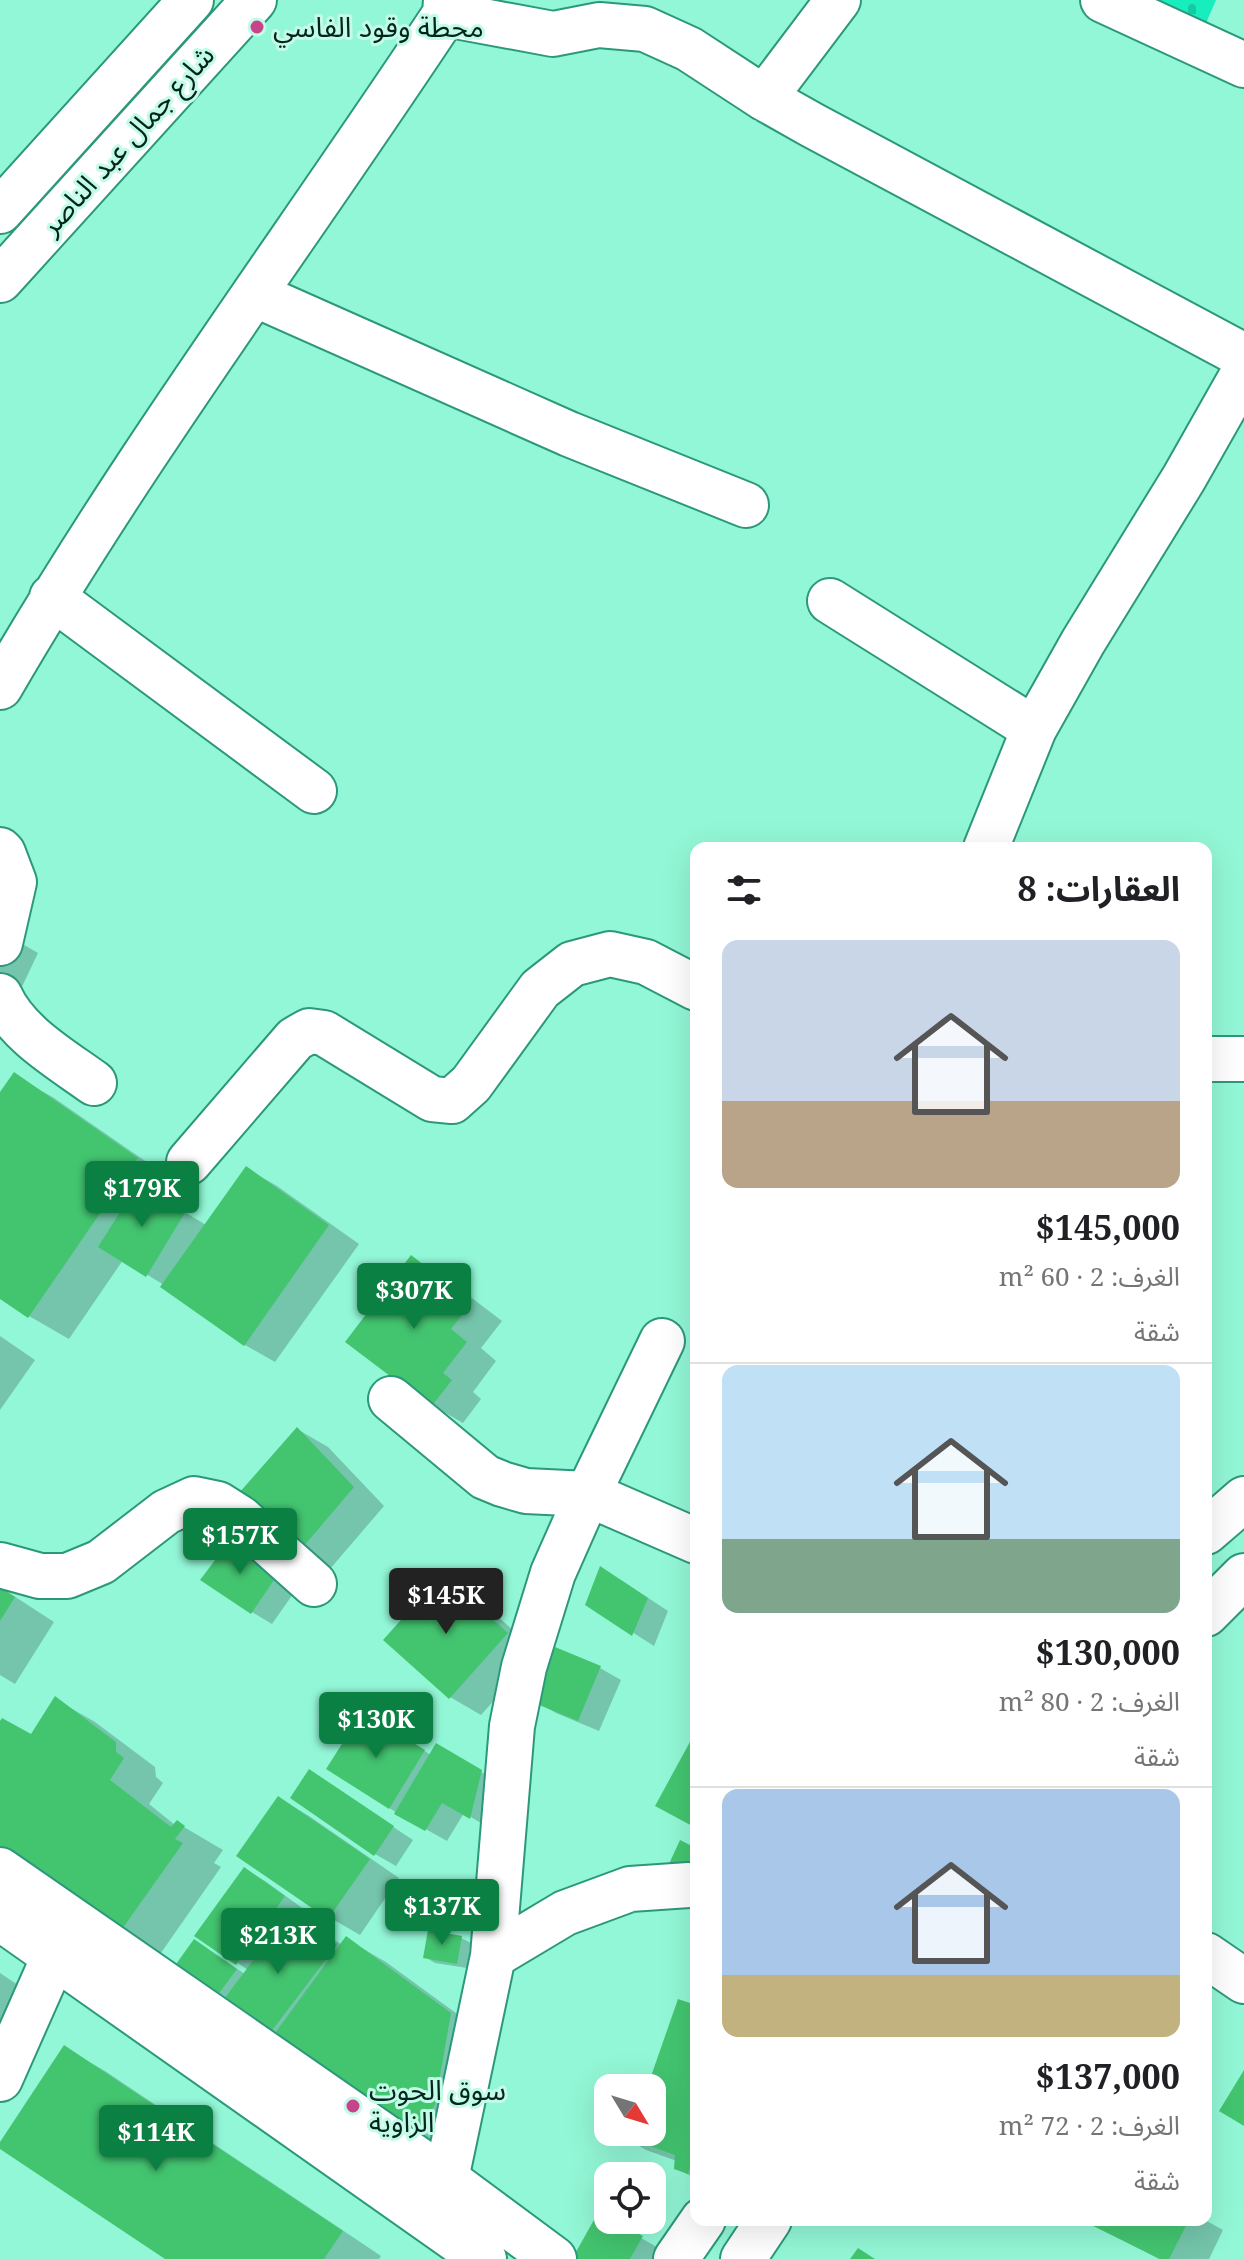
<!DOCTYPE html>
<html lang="ar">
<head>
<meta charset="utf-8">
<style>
  body { margin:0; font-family:"Noto Serif","Noto Sans Arabic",serif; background:#f2f2f2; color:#202124; direction:rtl; height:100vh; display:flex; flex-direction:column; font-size:30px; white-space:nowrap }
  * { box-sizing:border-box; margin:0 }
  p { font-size:26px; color:#757577 }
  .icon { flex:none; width:44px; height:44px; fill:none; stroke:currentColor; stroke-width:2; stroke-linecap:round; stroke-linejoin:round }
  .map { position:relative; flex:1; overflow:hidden; direction:ltr }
  .sheet { position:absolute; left:690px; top:842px; width:522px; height:1384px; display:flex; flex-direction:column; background:#fff; border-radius:16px; box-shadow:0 8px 32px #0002; direction:rtl }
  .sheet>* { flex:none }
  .needle { width:52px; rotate:128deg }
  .tools { position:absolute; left:594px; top:2074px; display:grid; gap:16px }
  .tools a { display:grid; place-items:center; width:72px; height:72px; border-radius:16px; background:#fff; box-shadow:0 8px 32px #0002; font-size:40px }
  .price { position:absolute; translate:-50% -68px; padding:0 18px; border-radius:8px; background:#0b8043; color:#fff; font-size:26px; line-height:52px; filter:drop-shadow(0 2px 4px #0008) }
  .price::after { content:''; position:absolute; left:50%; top:48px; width:24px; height:18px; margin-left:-12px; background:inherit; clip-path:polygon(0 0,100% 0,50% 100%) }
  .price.selected { background:#222; color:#fff }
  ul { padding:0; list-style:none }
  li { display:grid; align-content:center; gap:16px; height:424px; padding:0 32px }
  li+li { border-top:2px solid #e0e0e0 }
  li span { display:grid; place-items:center; height:248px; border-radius:16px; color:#555 }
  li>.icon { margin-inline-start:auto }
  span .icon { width:144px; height:144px; fill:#fffc; stroke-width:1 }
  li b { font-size:34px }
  h2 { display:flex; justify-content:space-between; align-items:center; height:96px; padding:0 32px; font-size:34px }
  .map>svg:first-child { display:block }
  .cemetery { fill:url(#cemetery-stones) }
  .shadow { fill:#0003 }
  .building { fill:#43c570 }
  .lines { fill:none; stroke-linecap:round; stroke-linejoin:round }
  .minor-casing { stroke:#2c987b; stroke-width:48 }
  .major-casing { stroke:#2c987b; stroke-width:48 }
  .minor { stroke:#fff; stroke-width:44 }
  .major { stroke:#fff; stroke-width:44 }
  .poi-dot { fill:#c7448a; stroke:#c2fbe7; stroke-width:3 }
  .labels { text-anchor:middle; stroke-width:6; stroke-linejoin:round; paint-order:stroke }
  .poi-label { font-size:28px; fill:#04251c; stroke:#c2fbe7; text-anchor:start }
  .street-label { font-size:28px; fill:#04251c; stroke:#c2fbe7 }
</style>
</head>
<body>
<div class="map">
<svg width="1244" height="2259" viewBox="0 0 1244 2259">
  <defs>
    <pattern id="cemetery-stones" width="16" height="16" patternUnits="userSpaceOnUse" patternTransform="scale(2)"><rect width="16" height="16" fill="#18edbe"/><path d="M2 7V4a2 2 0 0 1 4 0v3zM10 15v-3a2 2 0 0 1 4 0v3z" fill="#15cba3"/></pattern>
  </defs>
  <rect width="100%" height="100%" fill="#92f7d6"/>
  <path class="cemetery" d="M1146,0H1216L1203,30Z"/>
  <path class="shadow" d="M0,931L38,953L0,1033Z
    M14,1075L54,1098L177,1183L165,1200L206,1225L246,1168L277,1186L359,1244L275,1362L245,1345L164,1285L123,1260L69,1339L29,1316L0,1296V1096Z
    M412,1258L443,1276L502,1321L481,1348L496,1361L473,1392L481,1399L463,1423L432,1405Z
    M0,1336L35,1360L0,1410Z
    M297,1429L328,1447L384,1506L330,1569L300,1552Z
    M232,1542L300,1584L272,1624L252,1612Z
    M443,1577L474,1595L537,1652L481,1715L450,1697Z
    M621,1580L668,1611L654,1646L588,1604Z
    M0,1587L54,1622L15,1684L0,1675Z
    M600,1668L621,1680L599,1731L556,1713L535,1701Z
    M55,1699L95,1722L155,1767L156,1777L163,1783L149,1804L175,1825L177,1823L223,1850L214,1863L221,1867L156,1960L116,1937L0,1724L32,1737Z
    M384,1726L431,1755L436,1746L502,1784L491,1829L464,1813L447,1841L397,1813L329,1769Z
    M310,1772L413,1840L396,1866L375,1854Z
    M279,1798L309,1816L399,1878L360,1935L329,1917Z
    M244,1869L265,1881L305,1910L299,1917L342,1945L346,1939L386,1962L490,2038L447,2166L213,2003L194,1941L245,1974L248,1970L197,1935Z
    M461,1938L471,1943L467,1968L435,1963L425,1957Z
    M0,1973L42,2001L0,2056Z
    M696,2007V2179L676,2168L677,2161L646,2150L615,2132H652V2088H631L650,2085Z
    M65,2048L105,2071L381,2256L379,2259H168L0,2146Z
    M608,2219L662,2250L657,2259H575Z
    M1084,2220H1205L1223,2230L1209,2259H1159Z"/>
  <path class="building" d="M14,1072L138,1158L28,1318L0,1299V1092Z
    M246,1166L329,1225L244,1346L160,1287Z
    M139,1182L186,1211L146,1277L98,1247Z
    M411,1255L472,1302L451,1329L467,1342L443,1373L452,1380L431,1407L345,1342Z
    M297,1427L354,1487L298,1553L239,1493Z
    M231,1539L280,1571L251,1614L200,1580Z
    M600,1566L648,1598L632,1636L585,1605Z
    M442,1574L508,1633L449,1699L383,1640Z
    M0,1587L15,1597L0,1621Z
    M555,1647L601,1666L578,1721L532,1702Z
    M55,1696L116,1742V1752L124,1758L110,1780L171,1827L177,1820L185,1826L175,1839L183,1843L115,1939L0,1851V1721L2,1718L31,1734Z
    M363,1711L425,1750L389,1809L326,1769Z
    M691,1740L696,1743V1828L655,1806Z
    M436,1743L482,1770L470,1819L442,1803L425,1831L394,1814Z
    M309,1769L394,1826L374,1856L290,1798Z
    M278,1796L370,1859L328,1919L236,1856Z
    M680,1840L696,1848V1877L669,1864Z
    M244,1867L285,1896L236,1965L194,1936Z
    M291,1910L337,1945L264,2041L218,2007Z
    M428,1930L462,1936L457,1964L423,1958Z
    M346,1936L451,2013L435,2105L406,2145L267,2044Z
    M194,1939L237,1969L211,2004L169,1974Z
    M678,1999L696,2005V2151L688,2174L674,2169L675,2155L611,2132H652V2088H629L633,2077L649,2082Z
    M64,2045L343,2231L324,2259H165L0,2149V2142Z
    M1244,2070V2126L1219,2111Z
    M599,2211L608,2216V2220H614L643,2236L630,2259H572Z
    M1081,2220H1189L1169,2259H1160Z
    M858,2248L875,2259H850Z"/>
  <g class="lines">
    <defs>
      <path id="minor" d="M446,0L445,14L553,34L599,25L645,29L689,49L764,98L812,125L1244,356
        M1103,0L1244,65
        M764,98L838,0
        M254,294L569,434L746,505
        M52,597L314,791
        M830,601L1034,729
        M0,687C135,454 297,238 445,14
        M986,848L1034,729L1083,642L1184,478L1244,372
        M0,850L3,853L14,882L0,943
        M0,996C17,1034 61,1059 94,1083
        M1206,1059H1244
        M189,1162L295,1039L309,1031L324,1033L432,1099L452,1101L471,1084L540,989L572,964L610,954L646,962L696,988
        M391,1399L485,1477L502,1484L526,1491L588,1494L696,1541
        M1206,1532L1244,1499
        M0,1565L40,1576H67L101,1562L166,1512L194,1499L218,1504L240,1518L314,1584
        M1206,1614L1244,1576
        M1206,1955L1244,1981
        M493,1956L565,1913L630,1889L689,1885
        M0,2079L54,1957
        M446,2179L493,1956L512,1726L524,1667L553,1573L588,1494L662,1341
        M676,2259L703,2220
        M743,2259L769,2220"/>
      <path id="major" d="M0,211L191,0
        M0,280L254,0
        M0,1870L446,2179L554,2259
        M0,1918L484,2259"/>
    </defs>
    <use href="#minor" class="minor-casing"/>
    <use href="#major" class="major-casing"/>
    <use href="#minor" class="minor"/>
    <use href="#major" class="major"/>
  </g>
  <g class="poi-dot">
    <circle cx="257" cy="27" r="8"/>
    <circle cx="353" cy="2106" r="8"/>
  </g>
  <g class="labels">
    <g class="poi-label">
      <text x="273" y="37">محطة وقود الفاسي</text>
      <text x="369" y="2100">سوق الحوت<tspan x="369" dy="32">الزاوية</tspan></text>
    </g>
    <g class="street-label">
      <text transform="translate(127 140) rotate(-48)" y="10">شارع جمال عبد الناصر</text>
    </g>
  </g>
</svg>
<div class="tools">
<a><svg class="needle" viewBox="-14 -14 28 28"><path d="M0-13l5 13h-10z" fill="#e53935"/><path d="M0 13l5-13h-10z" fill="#757577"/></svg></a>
<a><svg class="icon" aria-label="locate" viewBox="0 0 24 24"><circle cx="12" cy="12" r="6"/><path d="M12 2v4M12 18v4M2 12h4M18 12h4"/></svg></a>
</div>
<b class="price" style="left:142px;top:1229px">$179K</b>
<b class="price" style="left:414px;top:1331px">$307K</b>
<b class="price" style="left:240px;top:1576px">$157K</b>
<b class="price selected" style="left:446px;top:1636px">$145K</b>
<b class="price" style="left:376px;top:1760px">$130K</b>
<b class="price" style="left:442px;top:1947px">$137K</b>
<b class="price" style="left:278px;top:1976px">$213K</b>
<b class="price" style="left:156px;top:2173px">$114K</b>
<section class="sheet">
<h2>العقارات: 8<svg class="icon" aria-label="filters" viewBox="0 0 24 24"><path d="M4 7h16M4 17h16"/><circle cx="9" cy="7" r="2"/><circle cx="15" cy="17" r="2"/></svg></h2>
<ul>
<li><span style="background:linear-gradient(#c9d6e8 65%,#b9a48a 0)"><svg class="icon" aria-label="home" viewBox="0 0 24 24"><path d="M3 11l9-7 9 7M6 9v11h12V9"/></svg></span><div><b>$145,000</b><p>الغرف: 2 · 60 m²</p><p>شقة</p></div></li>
<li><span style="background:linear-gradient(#bfe0f5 70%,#7fa58c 0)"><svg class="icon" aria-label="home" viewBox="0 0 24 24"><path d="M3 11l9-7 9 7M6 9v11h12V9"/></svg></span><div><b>$130,000</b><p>الغرف: 2 · 80 m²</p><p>شقة</p></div></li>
<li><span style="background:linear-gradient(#a9c7e8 75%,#c2b280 0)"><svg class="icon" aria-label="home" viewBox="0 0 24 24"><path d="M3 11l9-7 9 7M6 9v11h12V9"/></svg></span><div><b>$137,000</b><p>الغرف: 2 · 72 m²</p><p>شقة</p></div></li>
</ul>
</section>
</div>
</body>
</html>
